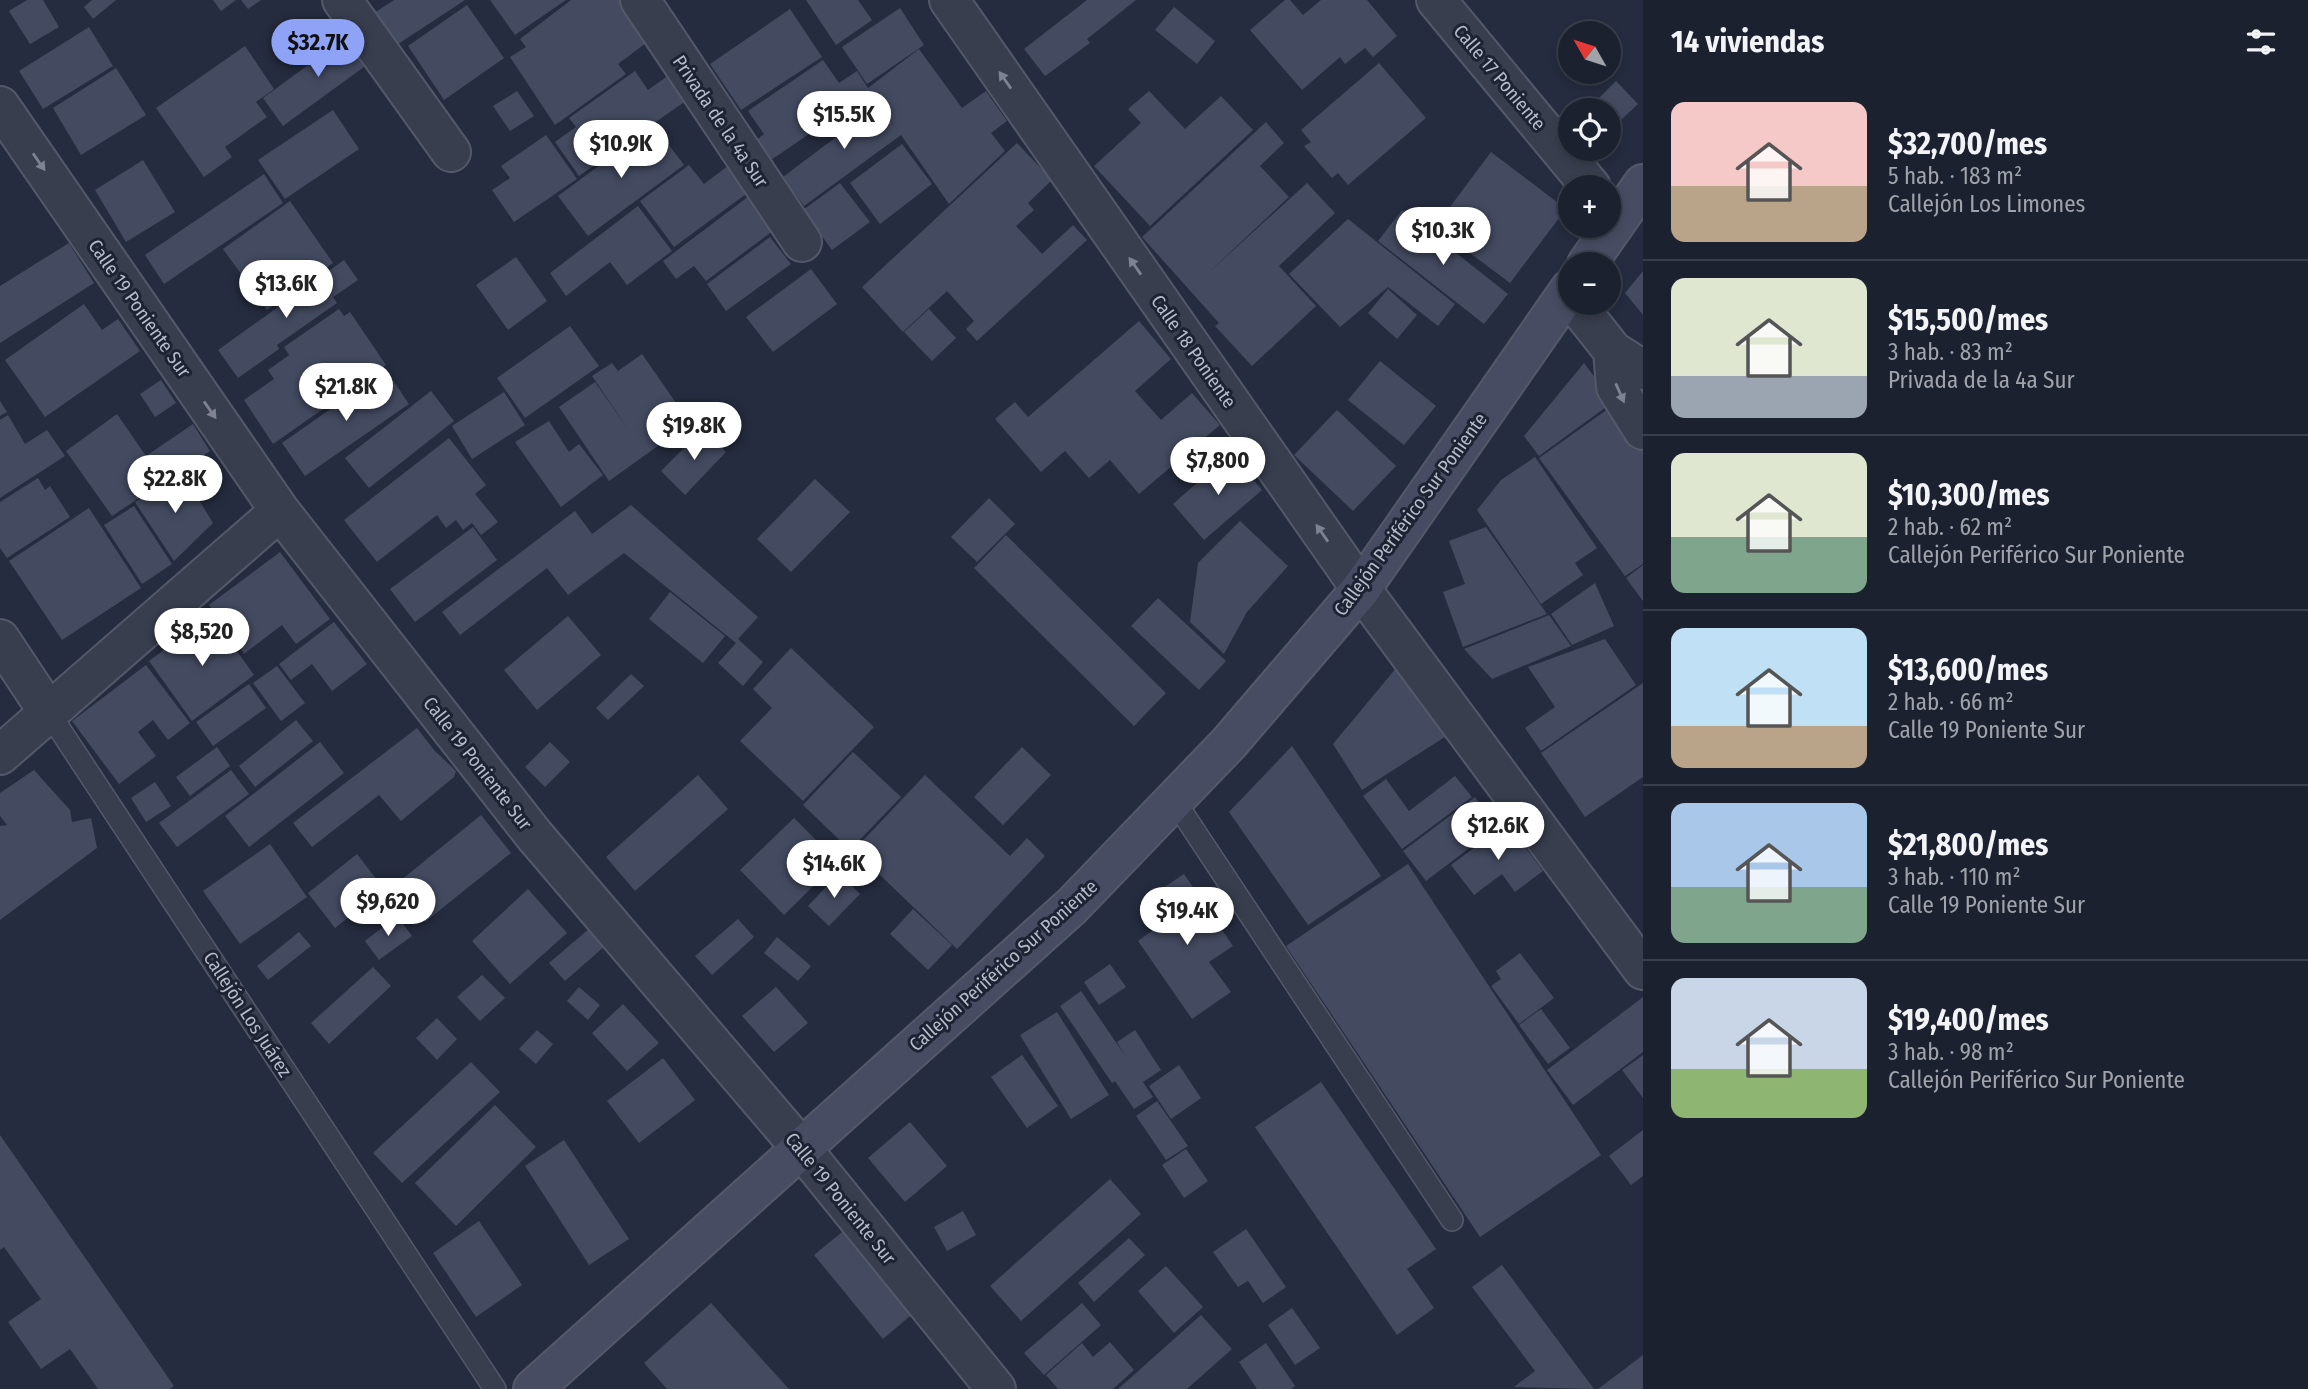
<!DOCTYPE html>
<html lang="es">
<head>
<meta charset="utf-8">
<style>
  body { margin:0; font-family:"Fira Sans Condensed",sans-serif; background:#252937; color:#f1f3f6; height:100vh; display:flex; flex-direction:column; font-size:26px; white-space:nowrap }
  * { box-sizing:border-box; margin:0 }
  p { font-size:23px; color:#a0a3aa }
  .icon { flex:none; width:38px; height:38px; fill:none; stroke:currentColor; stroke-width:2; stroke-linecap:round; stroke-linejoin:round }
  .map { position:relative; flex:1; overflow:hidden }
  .sheet { display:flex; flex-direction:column; background:#1c212f; width:665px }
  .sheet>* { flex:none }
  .needle { width:46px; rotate:309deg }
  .buttons { position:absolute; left:1558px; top:21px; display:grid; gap:14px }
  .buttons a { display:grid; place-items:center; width:63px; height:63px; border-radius:50%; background:#1c212f; box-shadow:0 4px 10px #0003,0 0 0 2px #3a3e4b; font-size:35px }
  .price { position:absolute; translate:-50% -60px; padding:0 16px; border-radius:24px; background:#fff; color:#222; font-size:23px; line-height:46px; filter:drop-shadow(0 2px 4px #0008) }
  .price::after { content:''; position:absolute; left:50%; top:42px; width:21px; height:16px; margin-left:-10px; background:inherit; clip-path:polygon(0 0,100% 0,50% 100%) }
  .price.selected { background:#8ea3f6; color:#111 }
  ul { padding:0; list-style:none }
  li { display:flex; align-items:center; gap:21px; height:175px; padding:0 28px }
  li+li { border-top:2px solid #3a3e4b }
  li span { display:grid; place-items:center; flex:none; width:196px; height:140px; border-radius:14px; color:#555 }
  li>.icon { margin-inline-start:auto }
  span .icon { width:84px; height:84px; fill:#fffc; stroke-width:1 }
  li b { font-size:30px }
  h2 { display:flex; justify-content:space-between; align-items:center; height:84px; padding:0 28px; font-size:30px }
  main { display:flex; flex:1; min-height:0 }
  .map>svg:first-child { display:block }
  .building { fill:#444b61 }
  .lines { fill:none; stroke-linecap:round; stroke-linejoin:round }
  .lane-casing { stroke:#545969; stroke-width:24 }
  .street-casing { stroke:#545969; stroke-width:42 }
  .secondary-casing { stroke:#545969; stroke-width:42 }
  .lane { stroke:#393e4f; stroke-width:21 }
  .street { stroke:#393e4f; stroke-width:38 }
  .secondary { stroke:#474c62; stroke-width:38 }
  .oneway { fill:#7e8292 }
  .labels { text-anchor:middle; stroke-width:6; stroke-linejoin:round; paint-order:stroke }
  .street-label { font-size:19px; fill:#b6bac9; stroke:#1e2334 }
</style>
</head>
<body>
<main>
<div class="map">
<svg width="1643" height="1389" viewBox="0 0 1643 1389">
  <rect width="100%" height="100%" fill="#252c3f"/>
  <path class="building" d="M27,0H43L59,27L30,44L9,11Z
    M92,0H116L93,19L84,7Z
    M213,0H236L221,11Z
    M241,0H261L248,9Z
    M394,0H465L392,48L371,15Z
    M490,0H566L515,35Z
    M571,0H619L650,40L618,64L626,74L555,125L510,57L526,47L520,39Z
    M806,0H858L872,20L836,45Z
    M1087,0H1136L1087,39L1090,43L1045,76L1024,49Z
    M1285,0H1290L1303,15L1321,0H1367L1397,36L1373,57L1365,48L1345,64L1340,57L1302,90L1250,30Z
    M467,5L504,58L444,100L408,46Z
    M1174,7L1215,41L1197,64L1155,30Z
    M900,8L924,45L867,84L842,47Z
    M790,9L822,57L741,110L710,64Z
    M89,27L113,66L43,109L19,71Z
    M352,33L372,61L283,126L263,98Z
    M245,46L274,89L256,102L267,117L225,147L232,157L204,177L156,108Z
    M919,49L962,108L986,91L1007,121L991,133L1005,151L949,204L871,92L768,162L754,142L764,134L748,111L823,60L839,83L857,71L868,88Z
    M1379,63L1426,118L1348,185L1338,173L1332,178L1304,146L1311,142L1301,130Z
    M116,68L146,115L81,155L53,108Z
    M635,71L648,90L672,73L690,98L579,176L555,142L576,127L569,118Z
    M1616,81L1638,104L1608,132V110H1587Z
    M517,91L534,116L510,131L493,106Z
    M1149,91L1185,129L1221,96L1253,130L1150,226L1094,166L1141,123L1128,109Z
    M872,95L901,135L804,206L783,177L852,125L844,115Z
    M333,110L359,149L285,199L258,160Z
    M1266,122L1284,143L1260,166L1289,197L1207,274L1307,183L1335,213L1279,266L1316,306L1252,366L1215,326L1219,323L1142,237Z
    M654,125L684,165L588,236L558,196Z
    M546,135L577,179L514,222L492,190L510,178L501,166Z
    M1017,143L1052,180L1028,203L1034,210L1016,226L1042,254L1073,225L1087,240L977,341L966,329L974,321L947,291L903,332L862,287Z
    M902,144L932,184L880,224L850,183Z
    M1491,152L1566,209L1510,283L1435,227Z
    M737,159L757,186L674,247L640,201L689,165L704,184Z
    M143,160L175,212L126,242L95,190Z
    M264,174L283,203L164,284L145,255Z
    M840,183L870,222L832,250L803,210Z
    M753,193L778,227L706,281L694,266L676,279L663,261Z
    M290,201L333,263L267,310L223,249Z
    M638,206L672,251L627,285L610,262L566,296L550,273Z
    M1402,210L1508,294L1484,324L1378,241Z
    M1348,219L1455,304L1438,326L1388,287L1340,327L1289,274Z
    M770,237L791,264L726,311L707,284Z
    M69,243L94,283L0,343V286Z
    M516,257L547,301L508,330L476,285Z
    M344,260L358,280L333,297L337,303L277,345L279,349L238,378L218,350Z
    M811,269L837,304L773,352L746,317Z
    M1643,271V315L1625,293Z
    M1388,289L1417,315L1397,339L1368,313Z
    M84,304L102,330L118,319L140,351L45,417L5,360Z
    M339,309L344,316L350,312L386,365L273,444L244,400L274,379L268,370L289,355L284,347Z
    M929,309L956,338L932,361L904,332Z
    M1139,321L1171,359L1135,391L1161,420L1192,393L1220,425L1139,494L1110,460L1089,478L1065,451L1041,472L995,419L1015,402L1028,417Z
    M570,326L599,366L525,418L497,378Z
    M642,354L690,423L609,481L559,407L595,382L630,432L592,376L612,363L618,371Z
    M1380,361L1436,406L1404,445L1348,400Z
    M1584,363L1613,402L1539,456L1524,436Z
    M386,370L409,404L305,476L282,443Z
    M161,380L176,403L155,417L140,394Z
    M431,391L454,421L369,488L345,458Z
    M504,392L525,425L472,459L452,426Z
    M0,401L7,412L0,416Z
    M1615,404L1643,444V564L1625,576L1539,458Z
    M1337,410L1396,466L1353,511L1294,455Z
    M117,414L146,456L193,424L210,451L112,516L66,451Z
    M8,415L25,444L47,430L65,456L0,498V420Z
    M549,421L569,452L579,444L603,475L561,507L515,442Z
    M703,429L726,452L685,495L661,471Z
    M449,438L486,485L475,494L498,522L481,535L472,523L463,530L456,520L446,528L437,515L377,562L344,520Z
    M1231,453L1262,490L1204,540L1173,504Z
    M1535,457L1597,548L1575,563L1583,575L1541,604L1477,510L1501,480Z
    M182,472L213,523L174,561L135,502Z
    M38,478L45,490L50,486L70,517L7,558L0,548V502Z
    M815,479L850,512L791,572L757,539Z
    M989,498L1015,524L977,562L951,537Z
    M631,505L758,617L738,639L763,662L743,686L718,663L736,643L624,553L568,595L547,568L460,635L442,612L575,511L592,534Z
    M134,506L172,564L142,584L104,525Z
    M89,508L141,588L62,640L9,561Z
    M1240,521L1288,566L1247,612L1224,654L1190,622L1198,563Z
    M473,527L497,560L415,622L390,589Z
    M1486,527L1547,614L1463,647L1443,592L1465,584L1449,541Z
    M1006,535L1166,693L1134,726L974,568Z
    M280,552L330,619L296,644L282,625L244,654L209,605Z
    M1643,565V601L1626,578Z
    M1595,583L1614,626L1572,645L1551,614Z
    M670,592L725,636L703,663L649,619Z
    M1158,598L1226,661L1199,690L1131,626Z
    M211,615L254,675L192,721L149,661Z
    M1549,615L1571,646L1492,679L1464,649Z
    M568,616L601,655L537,710L504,670Z
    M334,622L367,664L332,691L312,664L291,680L279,664Z
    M1605,639L1636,685L1541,751L1525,728L1555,707L1528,667Z
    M791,648L874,727L803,801L740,741L772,708L753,689Z
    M146,665L190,723L168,740L153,720L138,732L156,756L119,784L72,721Z
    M277,666L305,703L281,721L253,683Z
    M1397,667L1451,733L1362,790L1333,744Z
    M631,674L644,686L608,720L596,708Z
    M1643,683V777L1585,817L1541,753Z
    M249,684L266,708L213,746L196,722Z
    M296,720L313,741L255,787L239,766Z
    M417,728L434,750L456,771L454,777L401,821L379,795L312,847L293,823Z
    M320,742L344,773L249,847L225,816Z
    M550,742L570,762L545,787L525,767Z
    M1292,746L1381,876L1308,925L1229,812Z
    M217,747L230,766L190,796L176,777Z
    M1022,747L1051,775L1003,825L974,797Z
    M853,752L901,797L850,850L803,805Z
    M34,770L70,810L72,822L91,818L97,848L0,920V826L7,825L0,816V793Z
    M231,770L249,794L177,847L159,823Z
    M698,775L728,809L635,891L606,857Z
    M925,775L1010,856L1027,838L1045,856L957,949L854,850Z
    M1455,776L1472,797L1402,849L1363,796L1386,779L1409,811Z
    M155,782L171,806L146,822L131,798Z
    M1475,797L1497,827L1426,881L1403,851Z
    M481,815L511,853L425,922L395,885Z
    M794,818L838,862L784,915L740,870Z
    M1507,823L1543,871L1515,892L1502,874L1474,895L1451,865Z
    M270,844L307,897L240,944L203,891Z
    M357,854L384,889L335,928L308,893Z
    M1408,864L1601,1155L1480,1237L1286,946Z
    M839,873L860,894L829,926L808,906Z
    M1184,874L1233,946L1209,962L1231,992L1192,1019L1138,941L1164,922L1148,898Z
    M528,889L567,933L510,984L472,941Z
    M913,909L952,945L928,970L890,934Z
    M397,916L412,936L379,960L365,941Z
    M738,919L754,937L712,975L695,956Z
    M590,928L605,946L565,981L549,963Z
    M299,932L311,946L268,980L257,966Z
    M777,937L811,966L798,981L764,953Z
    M1520,953L1554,998L1519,1024L1491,986L1501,979L1496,971Z
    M1110,964L1126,987L1099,1005L1084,982Z
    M373,967L391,986L329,1044L311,1023Z
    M482,975L505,998L480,1021L457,997Z
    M579,987L600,1005L588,1020L567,1001Z
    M776,987L808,1023L774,1052L742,1016Z
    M1081,991L1126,1057L1117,1042L1135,1030L1161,1070L1143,1082L1153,1097L1134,1109L1115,1081L1112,1083L1060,1006Z
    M1643,997V1052L1573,1105L1547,1070Z
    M623,1004L659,1043L627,1071L592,1033Z
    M1541,1009L1570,1048L1548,1064L1519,1025Z
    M1057,1012L1109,1095L1071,1119L1020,1035Z
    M437,1018L457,1039L437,1060L416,1038Z
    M537,1030L553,1044L536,1064L519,1049Z
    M1022,1055L1058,1106L1027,1128L991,1077Z
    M1643,1055V1098L1622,1070Z
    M663,1058L695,1100L639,1143L607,1101Z
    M471,1062L500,1092L402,1183L373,1153Z
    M1179,1065L1201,1098L1171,1119L1149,1086Z
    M1321,1082L1436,1249L1407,1269L1434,1308L1397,1335L1255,1127Z
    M1157,1101L1188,1146L1166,1160L1136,1116Z
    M495,1105L536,1147L456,1226L415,1183Z
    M910,1122L947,1166L905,1202L868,1158Z
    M1643,1130V1176L1631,1185L1609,1156Z
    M0,1135L174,1386L170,1389H98L70,1349L41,1369L8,1322L41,1299L4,1247L0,1250Z
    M564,1140L629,1239L589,1265L525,1166Z
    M1186,1149L1208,1181L1184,1198L1162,1165Z
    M1110,1179L1141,1214L1021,1321L990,1286Z
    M963,1211L976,1235L947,1251L934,1227Z
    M479,1221L522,1285L476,1317L433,1253Z
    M847,1228L916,1311L883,1339L814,1255Z
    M1246,1229L1286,1287L1263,1303L1248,1281L1238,1287L1213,1252Z
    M1129,1238L1145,1255L1094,1302L1078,1283Z
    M1502,1265L1594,1389L1514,1387L1535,1371L1472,1287Z
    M1166,1266L1203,1307L1174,1333L1138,1291Z
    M711,1303L789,1389H667L644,1363Z
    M1082,1303L1101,1325L1044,1375L1024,1353Z
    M1292,1308L1320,1348L1295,1365L1268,1325Z
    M1201,1315L1232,1349L1187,1389H1118Z
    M1110,1342L1134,1370L1113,1389H1058L1046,1375L1082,1343L1093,1357Z
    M1266,1343L1295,1386L1291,1389H1257L1239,1362Z
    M1643,1355V1389H1598Z"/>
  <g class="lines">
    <defs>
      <path id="lane" d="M49,713L495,1389
        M1174,800L1452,1220"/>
      <path id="street" d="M342,0L451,152
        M640,0L802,242
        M949,0L1361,589L1643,970
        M1436,0L1591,187
        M0,106L280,511L534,835L801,1148L996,1389
        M1575,303L1613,351L1643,370
        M1613,351L1616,387L1643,430
        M0,639L49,713
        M0,755L280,511"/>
      <path id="secondary" d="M1587,264L1643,184
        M533,1389L1072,906L1229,743L1361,589L1570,289"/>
    </defs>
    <use href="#lane" class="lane-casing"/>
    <use href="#street" class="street-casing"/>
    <use href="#secondary" class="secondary-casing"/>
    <use href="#lane" class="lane"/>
    <use href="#street" class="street"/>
    <use href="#secondary" class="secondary"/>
  </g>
  <defs><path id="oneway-solid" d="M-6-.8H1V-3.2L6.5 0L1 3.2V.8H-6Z" transform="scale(1.75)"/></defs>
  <g class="oneway">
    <use href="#oneway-solid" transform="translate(1005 80) rotate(-125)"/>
    <use href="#oneway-solid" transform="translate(39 162) rotate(55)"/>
    <use href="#oneway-solid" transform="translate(1135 266) rotate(-125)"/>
    <use href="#oneway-solid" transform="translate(1620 393) rotate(66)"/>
    <use href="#oneway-solid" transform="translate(210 410) rotate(55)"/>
    <use href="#oneway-solid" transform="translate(1322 533) rotate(-125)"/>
  </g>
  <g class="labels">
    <g class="street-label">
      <text transform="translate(1500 77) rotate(50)" y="7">Calle 17 Poniente</text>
      <text transform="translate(721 121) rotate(56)" y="7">Privada de la 4a Sur</text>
      <text transform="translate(140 308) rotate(55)" y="7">Calle 19 Poniente Sur</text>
      <text transform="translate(1194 351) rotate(55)" y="7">Calle 18 Poniente</text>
      <text transform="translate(1410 514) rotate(-54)" y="7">Callejón Periférico Sur Poniente</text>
      <text transform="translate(478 763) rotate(52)" y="7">Calle 19 Poniente Sur</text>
      <text transform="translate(1003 965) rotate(-42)" y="7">Callejón Periférico Sur Poniente</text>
      <text transform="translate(248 1014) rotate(57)" y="7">Callejón Los Juárez</text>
      <text transform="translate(841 1198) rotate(51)" y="7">Calle 19 Poniente Sur</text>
    </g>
  </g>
</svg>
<div class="buttons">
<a><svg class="needle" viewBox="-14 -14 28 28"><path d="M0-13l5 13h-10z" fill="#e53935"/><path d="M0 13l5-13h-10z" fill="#a0a3aa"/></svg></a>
<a><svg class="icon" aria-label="locate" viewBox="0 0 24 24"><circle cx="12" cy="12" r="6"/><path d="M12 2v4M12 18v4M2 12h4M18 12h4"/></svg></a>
<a>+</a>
<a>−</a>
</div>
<b class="price selected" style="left:318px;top:79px">$32.7K</b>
<b class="price" style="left:844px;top:151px">$15.5K</b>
<b class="price" style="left:621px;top:180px">$10.9K</b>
<b class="price" style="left:1443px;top:267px">$10.3K</b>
<b class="price" style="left:286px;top:320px">$13.6K</b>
<b class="price" style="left:346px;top:423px">$21.8K</b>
<b class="price" style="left:694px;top:462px">$19.8K</b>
<b class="price" style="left:1218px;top:497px">$7,800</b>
<b class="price" style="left:175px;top:515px">$22.8K</b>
<b class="price" style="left:202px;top:668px">$8,520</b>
<b class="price" style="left:1498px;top:862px">$12.6K</b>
<b class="price" style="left:834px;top:900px">$14.6K</b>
<b class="price" style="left:388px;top:938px">$9,620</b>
<b class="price" style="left:1187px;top:947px">$19.4K</b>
</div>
<section class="sheet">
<h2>14 viviendas<svg class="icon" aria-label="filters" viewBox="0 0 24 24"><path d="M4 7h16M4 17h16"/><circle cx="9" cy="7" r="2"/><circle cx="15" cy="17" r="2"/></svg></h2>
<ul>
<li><span style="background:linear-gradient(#f6c9c9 60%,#b9a48a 0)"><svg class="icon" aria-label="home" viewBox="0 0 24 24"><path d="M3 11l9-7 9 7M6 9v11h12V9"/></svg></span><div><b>$32,700/mes</b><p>5 hab. · 183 m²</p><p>Callejón Los Limones</p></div></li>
<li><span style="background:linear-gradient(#dfe7d0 70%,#9aa5b1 0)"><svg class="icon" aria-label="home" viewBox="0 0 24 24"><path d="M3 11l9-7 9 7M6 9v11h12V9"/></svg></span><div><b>$15,500/mes</b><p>3 hab. · 83 m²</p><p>Privada de la 4a Sur</p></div></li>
<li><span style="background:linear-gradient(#dfe7d0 60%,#7fa58c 0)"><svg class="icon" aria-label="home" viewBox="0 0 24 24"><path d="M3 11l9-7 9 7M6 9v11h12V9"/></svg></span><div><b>$10,300/mes</b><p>2 hab. · 62 m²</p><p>Callejón Periférico Sur Poniente</p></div></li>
<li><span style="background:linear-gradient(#bfe0f5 70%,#b9a48a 0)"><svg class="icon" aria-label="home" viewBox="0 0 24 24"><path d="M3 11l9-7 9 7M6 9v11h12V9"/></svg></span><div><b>$13,600/mes</b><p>2 hab. · 66 m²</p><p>Calle 19 Poniente Sur</p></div></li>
<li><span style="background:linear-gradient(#a9c7e8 60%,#7fa58c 0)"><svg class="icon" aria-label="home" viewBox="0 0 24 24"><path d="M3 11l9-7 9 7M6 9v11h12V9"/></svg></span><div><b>$21,800/mes</b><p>3 hab. · 110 m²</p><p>Calle 19 Poniente Sur</p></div></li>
<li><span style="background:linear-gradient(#c9d6e8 65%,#8fb573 0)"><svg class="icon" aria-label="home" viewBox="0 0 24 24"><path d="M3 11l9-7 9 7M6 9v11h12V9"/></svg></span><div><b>$19,400/mes</b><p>3 hab. · 98 m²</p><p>Callejón Periférico Sur Poniente</p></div></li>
</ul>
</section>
</main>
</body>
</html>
